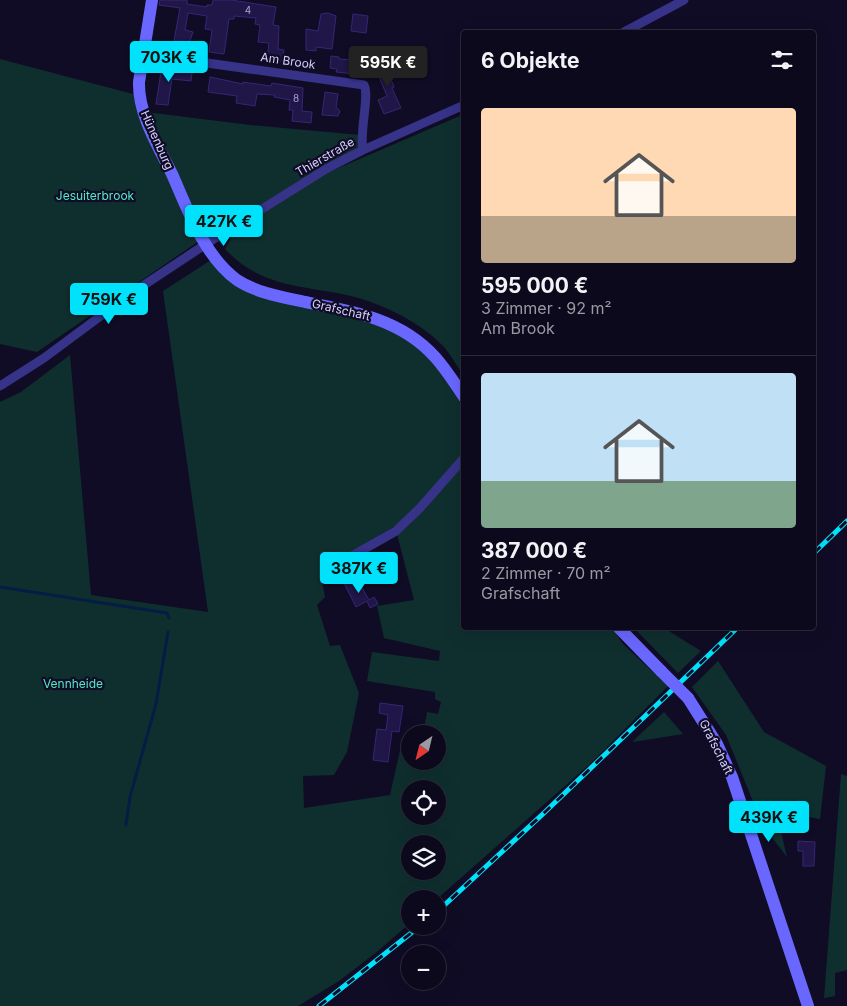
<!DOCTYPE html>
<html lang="de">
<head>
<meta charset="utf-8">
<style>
  body { margin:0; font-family:Inter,sans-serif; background:#151225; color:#f1f3f6; height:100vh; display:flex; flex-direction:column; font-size:19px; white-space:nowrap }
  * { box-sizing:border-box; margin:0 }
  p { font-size:16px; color:#9a9aa3 }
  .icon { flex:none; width:28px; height:28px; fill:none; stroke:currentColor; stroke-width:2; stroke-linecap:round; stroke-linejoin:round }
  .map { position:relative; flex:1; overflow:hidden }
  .sheet { position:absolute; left:461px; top:30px; width:355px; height:600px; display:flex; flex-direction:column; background:#0c091c; border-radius:5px; box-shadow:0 5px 20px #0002,0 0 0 1px #2c2a3b }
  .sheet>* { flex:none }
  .needle { width:32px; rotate:215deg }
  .controls { position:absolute; left:401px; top:725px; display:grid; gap:10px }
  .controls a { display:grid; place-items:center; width:45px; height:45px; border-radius:50%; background:#0c091c; box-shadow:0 5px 20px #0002,0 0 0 1px #2c2a3b; font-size:25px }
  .price { position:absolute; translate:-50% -42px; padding:0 11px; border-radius:5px; background:#00e2fb; color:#111; font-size:16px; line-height:32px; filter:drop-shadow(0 1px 2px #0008) }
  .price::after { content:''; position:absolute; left:50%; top:30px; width:15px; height:11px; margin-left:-8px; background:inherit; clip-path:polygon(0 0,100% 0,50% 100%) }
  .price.on { background:#222; color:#fff }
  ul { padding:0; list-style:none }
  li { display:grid; align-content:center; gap:10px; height:265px; padding:0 20px }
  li+li { border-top:1px solid #2c2a3b }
  li span { display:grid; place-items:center; height:155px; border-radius:5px; color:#555 }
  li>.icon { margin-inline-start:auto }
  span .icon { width:90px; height:90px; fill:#fffc; stroke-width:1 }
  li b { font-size:21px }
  h2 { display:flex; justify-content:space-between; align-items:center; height:60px; padding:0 20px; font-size:21px }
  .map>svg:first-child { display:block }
  .green { fill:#0f2f2e; fill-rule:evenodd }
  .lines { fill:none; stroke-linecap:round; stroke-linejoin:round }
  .stream { stroke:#051c45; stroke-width:3 }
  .building { fill:#201647; stroke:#362675 }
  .street { stroke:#363388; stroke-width:9 }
  .secondary { stroke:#6a67ff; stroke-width:12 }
  .rail-casing { stroke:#00e2fb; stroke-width:5 }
  .rail { stroke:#100c25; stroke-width:3; stroke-dasharray:9; stroke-linecap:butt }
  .secondary-bridge { stroke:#6a67ff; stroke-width:12 }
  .labels { text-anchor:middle; stroke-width:4.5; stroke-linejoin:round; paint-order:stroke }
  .number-label { font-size:10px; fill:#a8a2d1 }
  .street-label { font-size:12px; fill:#d5d0ff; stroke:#100c25 }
  .park-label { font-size:12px; fill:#51eac4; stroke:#100c25 }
</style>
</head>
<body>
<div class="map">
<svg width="847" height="1006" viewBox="0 0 847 1006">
  <rect width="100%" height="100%" fill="#100c25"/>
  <path class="green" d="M0,59L133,94L138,111L250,125L360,135L362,145L196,243L37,352L0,344Z
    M462,115L464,121V376C456,365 449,351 439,342C416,320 382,304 351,296C303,285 261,288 225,249L230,240L231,232L327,173Z
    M211,260L231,282L353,315L403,335L431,359L464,408V628H612L623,644L668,686L592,762L437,899H410V923L378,951L339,981L298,1006H0V402L21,392L70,355L91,595L208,612L163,291ZM395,526L414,600L377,606L384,638L440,651L439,661L372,652L367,681L435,692V699L441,702L438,714L427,712L423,734H438V761H410V747L401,746L390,795L304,808L303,776L334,775L347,752L359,693L340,645L330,646L317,605L325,597L320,570ZM410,789H438V816H410ZM410,844H438V871H410Z
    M634,628H664L701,651L678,673Z
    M718,661L764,732L826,766L820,819L776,811L787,857L763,826L726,735L692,687Z
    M664,712L683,734L633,742V741Z
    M841,774L847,776V970L835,973V996L824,998Z"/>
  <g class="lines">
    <path class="stream" d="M0,587L167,613L169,618
      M126,825L130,797L156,704L168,632"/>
  </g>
  <path class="building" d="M160,0H187V4L207,7V5H212L213,0H231L276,7L273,25L279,26L278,49L284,50L282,62L267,60L269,43L258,42L260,25L255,24L256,18L234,16V19H229L224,54L209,52L212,30L205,29L207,16L188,13L185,30L193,32L187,49L173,46L180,8L159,5Z
    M328,13L336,16L332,49L316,47V51L306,50V29L318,31L321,14Z
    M353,14L368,16L366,33L351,31Z
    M331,56L339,57V59L367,61L365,75L336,72L337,69L330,68Z
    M389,61L395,75L390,77L394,87L392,88L401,108L384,114L378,100L387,96L375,67Z
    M162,65L174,66V71L192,73L191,81L172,79L168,105L156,104Z
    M210,77L243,84V82L271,86L272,83L303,88L302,111L312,112L311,123L292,121L293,110H289L290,100L274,97L275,95L257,94L255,106L236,103L237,96L208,92Z
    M325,92L338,94L336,107L340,111L338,116L322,115Z
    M356,577L369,600L374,597L378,604L370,608L367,601L356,607L344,583Z
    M380,703L403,706L399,732L392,731L388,762L373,760L377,729L386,730L388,715L379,713Z
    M798,841L815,842L814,866H803V851H798Z"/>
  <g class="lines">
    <path class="street" d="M624,32L684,0
      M143,54L364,85C370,95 359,132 363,150
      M0,386L44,358L129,295L206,244L326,169L363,150L464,105
      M329,569L396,531L420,508L464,458"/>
    <path class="secondary" d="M152,0L139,82C138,114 158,146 172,174C188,210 204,256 237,280C257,293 282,297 305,302C353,311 401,319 435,357C446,369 455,384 464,397
      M619,628L661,671
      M688,698L717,744L732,777L808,1006"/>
    <defs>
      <path id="rail" d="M814,553L847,521
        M438,911L545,812L737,628
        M319,1006L420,926"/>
    </defs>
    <use href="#rail" class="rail-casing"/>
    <use href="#rail" class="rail"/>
    <path class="secondary-bridge" d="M661,671L688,698"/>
  </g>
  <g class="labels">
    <g class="number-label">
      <text x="248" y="14">4</text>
      <text x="296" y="102">8</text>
    </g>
    <g class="street-label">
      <text transform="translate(288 61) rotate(8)" y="4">Am Brook</text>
      <text transform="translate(157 140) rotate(66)" y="4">Hünenburg</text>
      <text transform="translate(325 157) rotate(-30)" y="4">Thierstraße</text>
      <text transform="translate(341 310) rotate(13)" y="4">Grafschaft</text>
      <text transform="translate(716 747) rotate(63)" y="4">Grafschaft</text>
    </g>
    <g class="park-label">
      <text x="95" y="200">Jesuiterbrook</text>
      <text x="73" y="688">Vennheide</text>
    </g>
  </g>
</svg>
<div class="controls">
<a><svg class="needle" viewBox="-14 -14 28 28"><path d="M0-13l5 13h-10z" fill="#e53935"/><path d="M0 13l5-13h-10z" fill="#9a9aa3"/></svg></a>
<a><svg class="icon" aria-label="locate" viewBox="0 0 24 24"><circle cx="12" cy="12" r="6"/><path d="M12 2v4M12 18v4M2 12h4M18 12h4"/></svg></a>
<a><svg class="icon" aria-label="layers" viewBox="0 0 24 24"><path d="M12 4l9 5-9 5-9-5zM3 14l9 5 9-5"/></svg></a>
<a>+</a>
<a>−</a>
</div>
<b class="price" style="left:169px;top:83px">703K €</b>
<b class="price on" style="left:388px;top:88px">595K €</b>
<b class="price" style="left:224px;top:247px">427K €</b>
<b class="price" style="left:109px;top:325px">759K €</b>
<b class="price" style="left:359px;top:594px">387K €</b>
<b class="price" style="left:769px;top:843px">439K €</b>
<section class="sheet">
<h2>6 Objekte<svg class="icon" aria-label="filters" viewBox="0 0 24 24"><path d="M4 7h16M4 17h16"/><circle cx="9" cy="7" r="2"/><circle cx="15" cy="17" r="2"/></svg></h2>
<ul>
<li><span style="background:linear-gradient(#ffd9b3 70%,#b9a48a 0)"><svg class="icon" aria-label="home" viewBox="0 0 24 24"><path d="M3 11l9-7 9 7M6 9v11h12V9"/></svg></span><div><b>595 000 €</b><p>3 Zimmer · 92 m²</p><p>Am Brook</p></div></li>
<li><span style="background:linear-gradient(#bfe0f5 70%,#7fa58c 0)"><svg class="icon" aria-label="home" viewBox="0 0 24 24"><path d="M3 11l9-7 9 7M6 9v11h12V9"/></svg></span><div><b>387 000 €</b><p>2 Zimmer · 70 m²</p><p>Grafschaft</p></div></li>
</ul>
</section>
</div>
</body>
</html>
